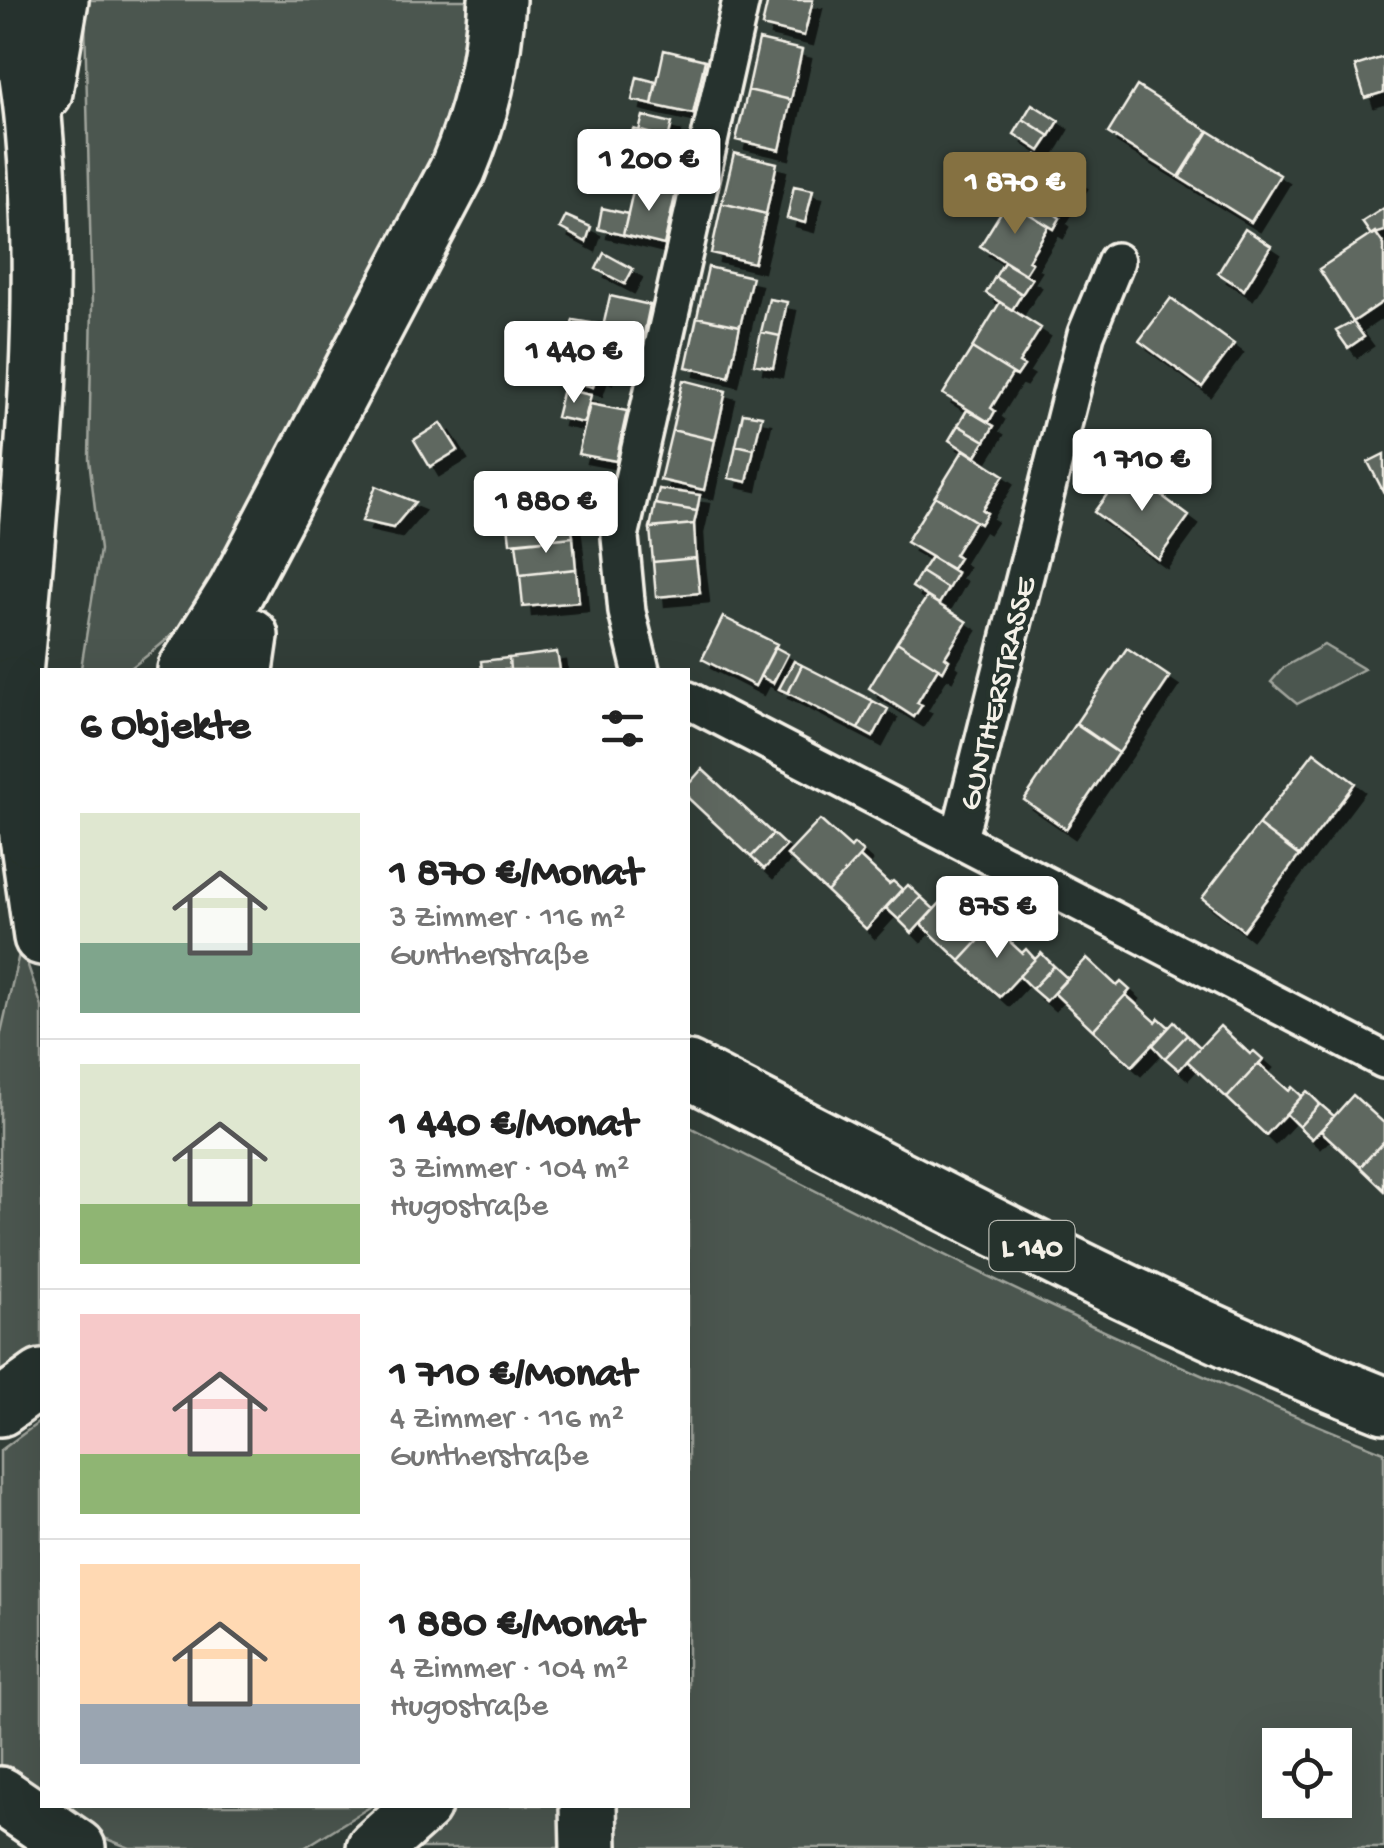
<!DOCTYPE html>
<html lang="de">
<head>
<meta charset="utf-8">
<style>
  body { margin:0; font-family:"Gochi Hand",sans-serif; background:#f6f6f6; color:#222; height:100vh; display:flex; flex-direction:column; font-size:38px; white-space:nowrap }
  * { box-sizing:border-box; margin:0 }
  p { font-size:32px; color:#767676 }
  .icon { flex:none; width:55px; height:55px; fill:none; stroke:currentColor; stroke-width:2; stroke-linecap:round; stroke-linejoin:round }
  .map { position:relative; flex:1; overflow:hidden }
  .panel { position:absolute; left:40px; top:668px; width:650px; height:1140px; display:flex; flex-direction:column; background:#fff; border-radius:0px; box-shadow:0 10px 40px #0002 }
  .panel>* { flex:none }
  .tools { position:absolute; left:1262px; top:1728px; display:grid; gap:20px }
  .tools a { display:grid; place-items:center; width:90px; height:90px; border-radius:0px; background:#fff; box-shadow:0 10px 40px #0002; font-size:50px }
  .price { position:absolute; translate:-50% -85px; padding:0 22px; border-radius:10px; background:#fff; color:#222; font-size:32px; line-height:65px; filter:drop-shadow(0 2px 5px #0008) }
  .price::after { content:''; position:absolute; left:50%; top:60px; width:30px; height:22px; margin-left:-15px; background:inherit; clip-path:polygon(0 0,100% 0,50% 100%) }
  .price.selected { background:#857141; color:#fff }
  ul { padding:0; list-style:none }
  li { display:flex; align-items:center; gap:30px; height:250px; padding:0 40px }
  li+li { border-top:2px solid #e0e0e0 }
  li span { display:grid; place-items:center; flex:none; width:280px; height:200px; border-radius:0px; color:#555 }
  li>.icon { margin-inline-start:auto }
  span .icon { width:120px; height:120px; fill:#fffc; stroke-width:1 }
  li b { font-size:42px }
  h2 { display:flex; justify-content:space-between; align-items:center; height:120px; padding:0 40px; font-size:42px }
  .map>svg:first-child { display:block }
  .green { fill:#4c564f; stroke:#a0a49c; stroke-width:2.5; fill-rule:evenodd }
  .building { fill:#5f6861; stroke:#f4f1e8; stroke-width:2.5; filter:url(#shadow) }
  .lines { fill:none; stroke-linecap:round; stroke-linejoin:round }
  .minor-casing { stroke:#f4f1e8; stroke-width:42 }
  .primary-casing { stroke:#f4f1e8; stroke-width:62 }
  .trunk-casing { stroke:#f4f1e8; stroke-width:62 }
  .motorway-casing { stroke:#f4f1e8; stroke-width:62 }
  .minor { stroke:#26332d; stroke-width:35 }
  .primary { stroke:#26332d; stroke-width:55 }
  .trunk { stroke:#26332d; stroke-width:55 }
  .motorway { stroke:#26332d; stroke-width:55 }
  .motorway-bridge-casing { stroke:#f4f1e8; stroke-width:62; stroke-linecap:butt }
  .motorway-bridge { stroke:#26332d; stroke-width:55 }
  .labels { text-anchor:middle; stroke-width:9; stroke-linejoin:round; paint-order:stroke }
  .shield { fill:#26332d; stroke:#b6b8b0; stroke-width:2.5 }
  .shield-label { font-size:30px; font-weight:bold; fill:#f4f1e8 }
  .street-label { font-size:32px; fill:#f4f1e8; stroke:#26332d }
</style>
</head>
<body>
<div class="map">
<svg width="1384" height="1848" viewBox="0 0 1384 1848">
  <defs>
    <filter id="shadow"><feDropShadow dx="9" dy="9" stdDeviation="0" flood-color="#0009"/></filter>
  </defs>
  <rect width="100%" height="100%" fill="#323e38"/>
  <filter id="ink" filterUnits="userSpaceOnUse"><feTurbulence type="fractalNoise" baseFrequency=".01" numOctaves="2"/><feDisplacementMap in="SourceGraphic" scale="20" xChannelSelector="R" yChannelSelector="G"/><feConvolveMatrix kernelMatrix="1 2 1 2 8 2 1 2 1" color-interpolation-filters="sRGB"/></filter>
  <g filter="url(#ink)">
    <path class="green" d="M89,0H466C474,129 361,301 302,414C267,482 235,561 186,620C170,639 148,655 128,670L81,668L100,550L89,459L92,304L85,19Z
      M1324,645L1364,669L1297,704L1271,682L1284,667Z
      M21,945L42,1007V1362L0,1389V1037Z
      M688,1126C916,1243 1145,1357 1384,1452V1848H618L616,1805H688ZM1280,1745H1335V1800H1280Z
      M42,1420V1805L0,1775V1451Z
      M43,1805H373L304,1848H130L86,1831Z
      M443,1805H576V1848H397Z"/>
    <path class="building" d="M768,0H813L804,36L762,26Z
      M759,40L802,50L791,100L748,90Z
      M664,50L705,60L693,114L652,105Z
      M1384,57V92L1365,98L1355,66Z
      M637,77L656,82L652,105L632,100Z
      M1137,86L1208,131L1179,177L1108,133Z
      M748,90L791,100L780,150L736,140Z
      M1032,104L1059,121L1050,136L1023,119Z
      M643,116L672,123L668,139L639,131Z
      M1023,119L1050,136L1040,151L1014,134Z
      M633,129L663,137L659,152L629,145Z
      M1209,131L1280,175L1251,222L1180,178Z
      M607,135L644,153L638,175L600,166Z
      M734,153L777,163L766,214L722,203Z
      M1037,155L1078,180L1056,215L1060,218L1054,229L1008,201Z
      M635,182L676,192L664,245L623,235Z
      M794,186L813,190L805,223L787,218Z
      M1008,201L1054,229L1049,226L1028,261L1032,263L1025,274L980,246Z
      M722,203L766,214L754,263L711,253Z
      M602,208L628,214L623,235L598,229Z
      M1384,208V231L1371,235L1362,222Z
      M566,216L591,227L586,242L560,228Z
      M1245,229L1271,246L1244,290L1218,273Z
      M1375,232L1384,245V301L1353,322L1319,269Z
      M604,253L633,269L625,284L596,269Z
      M1004,262L1032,279L1022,294L995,277Z
      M708,267L752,277L740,326L697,317Z
      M995,277L1022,294L1012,310L986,293Z
      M610,296L650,305L639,358L598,349Z
      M1171,298L1234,344L1202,387L1139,341Z
      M769,299L787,302L780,336L761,332Z
      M1000,302L1041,328L1019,363L1024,366L1017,376L972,348Z
      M697,317L740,326L729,377L686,367Z
      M573,320L603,325L598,349L608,351L603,374L565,353Z
      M1353,322L1364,337L1348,348L1336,331Z
      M761,332L780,336L773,368L754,364Z
      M972,348L1017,376L1012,374L991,408L995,411L989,422L943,394Z
      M558,350L598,372L593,387L550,375Z
      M683,380L726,391L715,440L672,430Z
      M563,389L591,395L584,423L556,417Z
      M590,404L627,411L616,461L578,454Z
      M967,410L994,426L985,441L958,425Z
      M743,413L762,416L754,449L736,445Z
      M441,423L458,450L430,467L414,440Z
      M958,425L985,441L975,457L949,440Z
      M672,430L715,440L704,490L660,480Z
      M736,445L754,449L747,482L729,478Z
      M964,449L1004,475L982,510L987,513L980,524L935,496Z
      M1384,454V493L1368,462Z
      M1126,469L1189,516L1158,559L1094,512Z
      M544,481L546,505L569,503L573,537L510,543L504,485Z
      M376,486L415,502L393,528L362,521Z
      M659,489L700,495L697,511L655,504Z
      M935,496L975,521L954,555L959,558L952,569L906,542Z
      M655,504L697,511L694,524L650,528Z
      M694,524L696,558L653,562L650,528Z
      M573,537L576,569L520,575L516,543Z
      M931,557L957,573L948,589L921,572Z
      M696,558L700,593L656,597L653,562Z
      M576,569L579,602L523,607L520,575Z
      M921,572L948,589L939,604L912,587Z
      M927,597L967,622L945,657L949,660L943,671L897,642Z
      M723,617L777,644L755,686L702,659Z
      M897,642L943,671L938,668L917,703L922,705L914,717L869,688Z
      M775,647L788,654L773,683L760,676Z
      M1127,648L1170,677L1119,753L1076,723Z
      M557,652L560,670H510L509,658Z
      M509,658L510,670H482L481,661Z
      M794,661L802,665L788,693L779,689Z
      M802,665L873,701L858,729L788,693Z
      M873,701L888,709L873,737L858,729Z
      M1075,724L1118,753L1066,829L1024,800Z
      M1314,752L1355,783L1300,856L1258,825Z
      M702,769L773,834L751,857L688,798V785Z
      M820,820L851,848L854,844L863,852L827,892L787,855Z
      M1258,825L1299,856L1243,930L1202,898Z
      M773,834L786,846L764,869L751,857Z
      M863,852L860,857L889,884L893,881L902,889L866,929L827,892Z
      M908,885L921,897L899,920L886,908Z
      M953,889L984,917L987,913L996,922L960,961L921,924Z
      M921,897L934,909L912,933L899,920Z
      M996,922L993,926L1022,953L1026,949L1035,959L1000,997L960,961Z
      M1041,953L1054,966L1032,989L1019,976Z
      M1087,958L1117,986L1121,982L1130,990L1093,1030L1054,993Z
      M1054,966L1067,978L1046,1001L1032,989Z
      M1130,990L1126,995L1156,1022L1159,1018L1169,1027L1132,1066L1093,1030Z
      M1174,1022L1187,1035L1165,1058L1153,1045Z
      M1220,1026L1250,1054L1254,1051L1263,1059L1227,1098L1187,1061Z
      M1187,1035L1200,1047L1179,1070L1165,1058Z
      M1263,1059L1259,1064L1289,1091L1292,1087L1302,1096L1266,1135L1227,1098Z
      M1307,1091L1320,1104L1299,1127L1286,1114Z
      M1353,1095L1384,1123V1141L1360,1167L1321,1131Z
      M1320,1104L1334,1116L1312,1139L1299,1127Z
      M1384,1141V1190L1360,1167Z"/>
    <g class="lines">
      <defs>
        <path id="minor" d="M641,670L627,612L620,537L741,0
          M688,700L1384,1060
          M959,838L1086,334L1116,261"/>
        <path id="primary" d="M688,1070C917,1187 1144,1311 1384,1405"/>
        <path id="trunk" d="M44,92L60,0
          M186,670L236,591L457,171C481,114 493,61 497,0
          M245,670L250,636
          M13,685C30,501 51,313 34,128C31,86 22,43 16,0"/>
        <path id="motorway" d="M28,837L42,937
          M0,1408L42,1378
          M0,1795L77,1848
          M588,1805L589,1848
          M375,1848L423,1805"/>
      </defs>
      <use href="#minor" class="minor-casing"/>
      <use href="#primary" class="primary-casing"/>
      <use href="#trunk" class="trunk-casing"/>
      <use href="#motorway" class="motorway-casing"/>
      <use href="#minor" class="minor"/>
      <use href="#primary" class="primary"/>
      <use href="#trunk" class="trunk"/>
      <use href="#motorway" class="motorway"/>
      <defs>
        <path id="motorway-bridge" d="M13,685L28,837"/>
      </defs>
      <use href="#motorway-bridge" class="motorway-bridge-casing"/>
      <use href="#motorway-bridge" class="motorway-bridge"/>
    </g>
  </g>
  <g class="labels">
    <rect class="shield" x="989.5" y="1221" width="85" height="50" rx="8"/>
    <g class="shield-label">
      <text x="1032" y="1256">L 140</text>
    </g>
    <g class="street-label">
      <text transform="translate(995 693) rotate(-76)" y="11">GUNTHERSTRASSE</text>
    </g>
  </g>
</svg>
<div class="tools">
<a><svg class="icon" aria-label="locate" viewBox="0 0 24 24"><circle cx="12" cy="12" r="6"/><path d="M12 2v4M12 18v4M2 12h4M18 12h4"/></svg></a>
</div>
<b class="price" style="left:649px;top:214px">1 200 €</b>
<b class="price selected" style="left:1015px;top:237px">1 870 €</b>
<b class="price" style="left:574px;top:406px">1 440 €</b>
<b class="price" style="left:1142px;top:514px">1 710 €</b>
<b class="price" style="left:546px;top:556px">1 880 €</b>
<b class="price" style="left:997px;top:961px">875 €</b>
<section class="panel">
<h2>6 Objekte<svg class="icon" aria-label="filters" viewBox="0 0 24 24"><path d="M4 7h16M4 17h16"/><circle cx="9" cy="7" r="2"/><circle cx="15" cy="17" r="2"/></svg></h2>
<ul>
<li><span style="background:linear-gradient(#dfe7d0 65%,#7fa58c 0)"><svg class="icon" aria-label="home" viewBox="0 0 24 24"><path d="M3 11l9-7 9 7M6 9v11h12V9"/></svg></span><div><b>1 870 €/Monat</b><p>3 Zimmer · 116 m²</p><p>Guntherstraße</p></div></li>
<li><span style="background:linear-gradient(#dfe7d0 70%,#8fb573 0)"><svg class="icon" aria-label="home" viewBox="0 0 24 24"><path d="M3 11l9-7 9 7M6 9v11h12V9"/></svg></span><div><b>1 440 €/Monat</b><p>3 Zimmer · 104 m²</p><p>Hugostraße</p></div></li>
<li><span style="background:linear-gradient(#f6c9c9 70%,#8fb573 0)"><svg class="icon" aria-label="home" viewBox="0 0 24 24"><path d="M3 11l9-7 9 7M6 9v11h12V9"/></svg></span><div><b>1 710 €/Monat</b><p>4 Zimmer · 116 m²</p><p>Guntherstraße</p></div></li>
<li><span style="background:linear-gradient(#ffd9b3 70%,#9aa5b1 0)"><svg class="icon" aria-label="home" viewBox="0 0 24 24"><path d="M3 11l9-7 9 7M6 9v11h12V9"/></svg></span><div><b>1 880 €/Monat</b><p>4 Zimmer · 104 m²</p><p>Hugostraße</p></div></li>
</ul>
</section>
</div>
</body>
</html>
